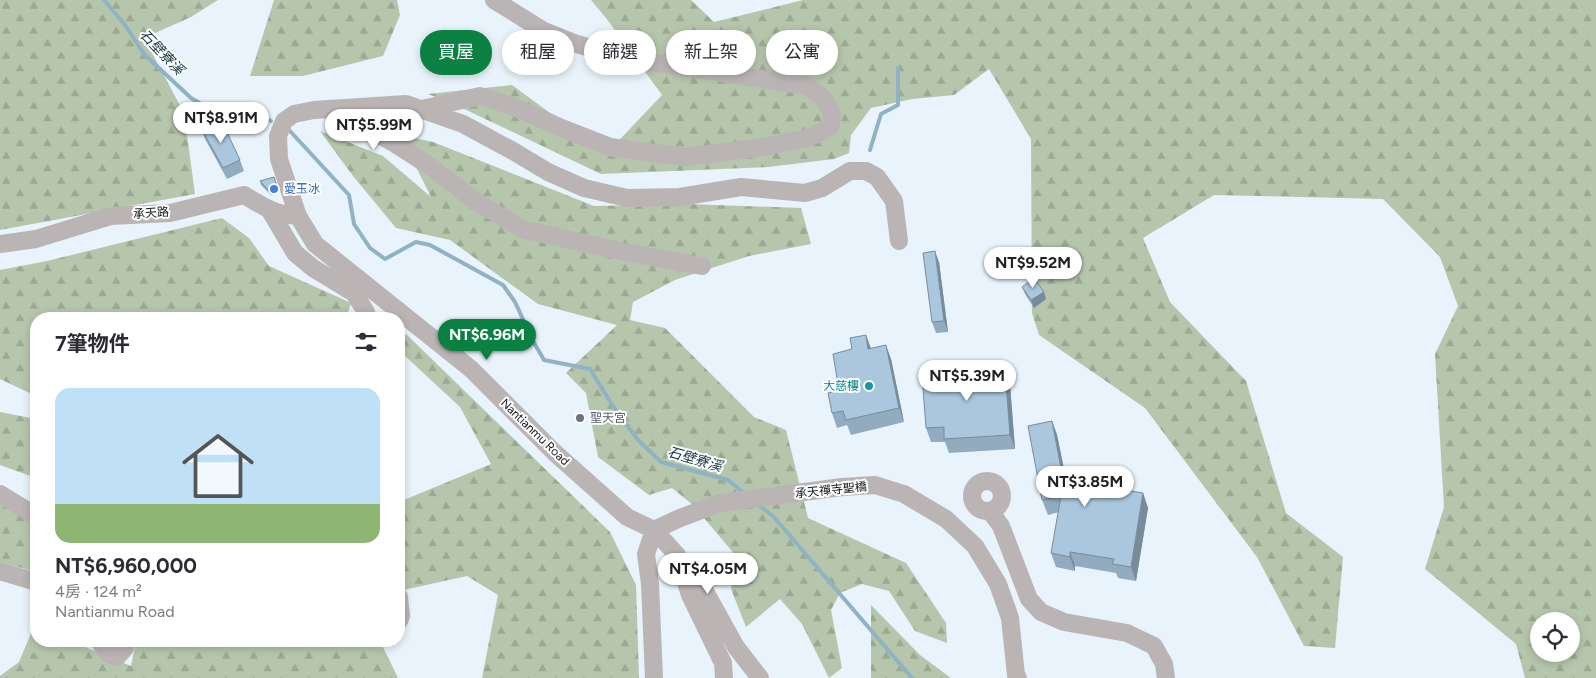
<!DOCTYPE html>
<html lang="zh-TW">
<head>
<meta charset="utf-8">
<style>
  body { margin:0; font-family:Figtree,"Noto Sans TC",sans-serif; background:#f2f2f3; color:#2b2b33; height:100vh; display:flex; flex-direction:column; font-size:19px; white-space:nowrap }
  * { box-sizing:border-box; margin:0 }
  p { font-size:16px; color:#7c7c81 }
  .icon { flex:none; width:28px; height:28px; fill:none; stroke:currentColor; stroke-width:2; stroke-linecap:round; stroke-linejoin:round }
  .map { position:relative; flex:1; overflow:hidden }
  .drawer { position:absolute; left:30px; top:312px; width:375px; height:335px; display:flex; flex-direction:column; background:#fff; border-radius:20px; box-shadow:0 2px 8px #0003 }
  .drawer>* { flex:none }
  .hud { position:absolute; left:420px; top:30px; width:475px; height:45px; display:flex; gap:10px }
  .fabs { position:absolute; left:1530px; top:612px; display:grid; gap:10px }
  .fabs a { display:grid; place-items:center; width:50px; height:50px; border-radius:50%; background:#fff; box-shadow:0 2px 8px #0003; font-size:25px }
  .price { position:absolute; translate:-50% -42px; padding:0 11px; border-radius:18px; background:#fff; color:#222; font-size:16px; line-height:32px; filter:drop-shadow(0 1px 2px #0008) }
  .price::after { content:''; position:absolute; left:50%; top:30px; width:15px; height:11px; margin-left:-8px; background:inherit; clip-path:polygon(0 0,100% 0,50% 100%) }
  .price.selected { background:#0b8043; color:#fff }
  ul { padding:0; list-style:none }
  li { display:grid; align-content:center; gap:10px; height:265px; padding:0 25px }
  li+li { border-top:1px solid #e1e1e2 }
  li span { display:grid; place-items:center; height:155px; border-radius:15px; color:#555 }
  li>.icon { margin-inline-start:auto }
  span .icon { width:90px; height:90px; fill:#fffc; stroke-width:1 }
  li b { font-size:21px }
  h2 { display:flex; justify-content:space-between; align-items:center; height:60px; padding:0 25px; font-size:21px }
  .pill { padding:0 18px; border-radius:22px; background:#fff; box-shadow:0 2px 8px #0003; font-size:18px; line-height:45px }
  .pill.selected { background:#0b8043; color:#fff }
  .map>svg:first-child { display:block }
  .forest { fill:url(#forest-firs); fill-rule:evenodd }
  .lines { fill:none; stroke-linecap:round; stroke-linejoin:round }
  .stream { stroke:#8fb3c3; stroke-width:4 }
  .minor { stroke:#bbb4b5; stroke-width:18 }
  .wall { fill:#92abbf }
  .shaded-wall { fill:#778b9b }
  .building { fill:#aac7de; stroke:#778b9b }
  .shop-dot { fill:#3f7fe0; stroke:#fefefe; stroke-width:2 }
  .culture-dot { fill:#0f9aa8; stroke:#fefefe; stroke-width:2 }
  .worship-dot { fill:#6b7280; stroke:#fefefe; stroke-width:2 }
  .labels { text-anchor:middle; stroke-width:4; stroke-linejoin:round; paint-order:stroke }
  .shop-label { font-size:12px; fill:#366cbe; stroke:#fefefe; text-anchor:start }
  .street-label { font-size:12px; fill:#0f1316; stroke:#fefefe }
  .culture-label { font-size:12px; fill:#0d838f; stroke:#fefefe; text-anchor:end }
  .worship-label { font-size:12px; fill:#5b616d; stroke:#fefefe; text-anchor:start }
  .water-label { font-size:14px; font-style:italic; fill:#0f323e; stroke:#fefefe }
</style>
</head>
<body>
<div class="map">
<svg width="1596" height="678" viewBox="0 0 1596 678">
  <defs>
    <pattern id="forest-firs" width="22" height="20" patternUnits="userSpaceOnUse" patternTransform="scale(1.25)"><rect width="22" height="20" fill="#b6c6ac"/><path d="M5 1l3.5 6h-7zM16 11l3.5 6h-7z" fill="#9ba993"/></pattern>
  </defs>
  <rect width="100%" height="100%" fill="#e8f3fb"/>
  <path class="forest" d="M0,0H218L191,17L144,38L184,113L195,194L0,230Z
    M274,0H397L400,15L383,56L303,76H250Z
    M591,0H691L714,22L803,0H1596V678H1525L1516,644L1425,569L1444,507L1435,354L1458,306L1440,257L1383,199L1214,195L1143,238L1170,302L1246,381L1286,513L1343,557L1335,648L1304,646L1257,557L1145,408L1039,335L1032,313L1031,139L989,69L954,95L912,99L871,108L851,135L849,153L834,159L768,167L601,174L458,106L428,94L512,85L606,154L662,95L606,18ZM1539,621H1571V654H1539Z
    M320,131L383,156L431,197L400,135L433,142L594,206L688,204L801,208L811,244L749,256L675,280L633,302L630,320L665,328L754,417L786,430L808,518L906,563L946,623L947,643L915,631L889,591L862,584L840,593L831,610L842,668L829,678L802,624L780,599L746,627L731,589L736,556L693,505L672,488L649,495L598,457L586,393L566,373L617,325L538,304L450,240L396,228L353,176Z
    M222,218L249,238L269,266L351,303L346,319H36V396L0,379V270L47,261Z
    M399,333L407,335L610,532L636,585L639,678H482L498,595L467,576L399,591V502L491,464L460,407L404,355L399,348Z
    M0,412L36,419V478L0,465Z
    M0,504L36,521V572L0,562Z
    M871,605L920,655L951,678H871Z
    M34,626L36,627V641H71L131,666L136,641H380L398,678H0V676L19,662Z"/>
  <g class="lines">
    <path class="stream" d="M104,0L125,25L144,54L191,98L217,113L262,117L271,121
      M290,131L349,195L354,224L370,248L385,259L416,242L430,245L503,285L515,302L533,341L544,360L590,369L616,411L639,441L661,462L728,480L744,493
      M870,150L881,114L898,105V68
      M757,504L773,516L912,678"/>
    <path class="minor" d="M332,109L392,142L431,167L474,200L522,229L624,252L702,266
      M422,109L480,96L512,106L564,129L610,147L685,157L763,147L804,139L822,132L831,125L832,112L822,97L807,86L624,58L577,44L542,30L494,0
      M392,142L406,104
      M269,209L295,253L313,268L354,293L366,312L368,319
      M0,244L36,239L111,216L170,213L244,195C264,207 274,214 298,216
      M972 496a15 15 0 1 1 30 0a15 15 0 1 1-30 0Z
      M0,494L36,516
      M990,511L1001,526L1029,599L1041,612L1064,622L1127,633L1154,646L1164,664L1166,678
      M654,530L680,518L720,503L842,487L875,485L904,494L946,519L975,546L998,584L1010,618L1016,675L1018,678
      M683,562L701,584L736,647L760,678
      M0,571L36,582
      M399,597L401,616L399,621
      M99,641L108,654L117,657L125,648L124,641
      M654,678L650,584L646,554L654,530
      M724,678L723,663L690,595L677,555L654,530L627,517L555,453L471,369L315,244L298,216L279,159L278,136L284,121L294,114L314,110L406,104L463,124L513,151L548,172L584,188L627,198L680,197L741,187L805,193L822,188L850,171H866L877,177L894,201L899,241"/>
  </g>
  <path class="wall" d="M201,128L240,160L244,171L227,179L205,139Z
    M274,177L279,192L271,195L261,185L260,181Z
    M939,262L948,332L936,333L932,322Z
    M1022,287L1046,299L1034,308L1025,294Z
    M866,335L871,348L891,359L904,422L851,435L847,425L837,428L832,413L839,390Z
    M995,371L1010,385L1015,449L949,453L945,442H931L926,428Z
    M1052,421L1057,435L1067,484L1143,493L1148,508L1136,581L1118,578L1116,573L1075,566V571L1056,567L1051,553L1059,512L1048,515L1042,500Z"/>
  <path class="shaded-wall" d="M935,251L939,262L948,332L944,321Z
    M1044,292L1046,299L1034,308L1031,300Z
    M866,335L871,350L868,349Z
    M886,345L891,359L904,422L899,408Z
    M1005,370L1010,385L1015,449L1010,435Z
    M1052,421L1057,435L1070,498L1064,484Z
    M1143,493L1148,508L1136,581L1131,567Z
    M1070,552L1075,566V571L1070,557Z"/>
  <path class="building" d="M212,122L225,128L240,160L223,168L201,128Z
    M274,177L278,189L269,191L260,181Z
    M935,251L944,321L932,322L923,253Z
    M1034,278L1044,292L1031,300L1022,287Z
    M866,335L868,349L886,345L899,408L846,420L843,411L832,413L828,393L839,390L833,354L852,349L850,338Z
    M992,364L993,371L1005,370L1010,435L944,439V427L926,428L922,374L959,371L958,366Z
    M1052,421L1064,484L1076,482L1143,493L1131,567L1112,564L1114,559L1070,552V557L1051,553L1061,496L1042,500L1028,426Z"/>
  <circle class="shop-dot" cx="274" cy="189" r="5"/>
  <circle class="culture-dot" cx="869" cy="386" r="5"/>
  <circle class="worship-dot" cx="580" cy="418" r="5"/>
  <g class="labels">
    <g class="shop-label">
      <text x="284" y="193">愛玉冰</text>
    </g>
    <g class="street-label">
      <text transform="translate(151 213) rotate(-4)" y="4">承天路</text>
      <text transform="translate(535 432) rotate(44)" y="4">Nantianmu Road</text>
      <text transform="translate(831 490) rotate(-6)" y="4">承天禪寺聖橋</text>
    </g>
    <g class="culture-label">
      <text x="859" y="390">大慈樓</text>
    </g>
    <g class="worship-label">
      <text x="590" y="422">聖天宮</text>
    </g>
    <g class="water-label">
      <text transform="translate(162 52) rotate(46)" y="5">石壁寮溪</text>
      <text transform="translate(695 459) rotate(16)" y="5">石壁寮溪</text>
    </g>
  </g>
</svg>
<div class="fabs">
<a><svg class="icon" aria-label="locate" viewBox="0 0 24 24"><circle cx="12" cy="12" r="6"/><path d="M12 2v4M12 18v4M2 12h4M18 12h4"/></svg></a>
</div>
<b class="price" style="left:221px;top:144px">NT$8.91M</b>
<b class="price" style="left:374px;top:151px">NT$5.99M</b>
<b class="price" style="left:1033px;top:289px">NT$9.52M</b>
<b class="price selected" style="left:487px;top:361px">NT$6.96M</b>
<b class="price" style="left:967px;top:402px">NT$5.39M</b>
<b class="price" style="left:1085px;top:508px">NT$3.85M</b>
<b class="price" style="left:708px;top:595px">NT$4.05M</b>
<div class="hud">
<a class="pill selected">買屋</a>
<a class="pill">租屋</a>
<a class="pill">篩選</a>
<a class="pill">新上架</a>
<a class="pill">公寓</a>
</div>
<section class="drawer">
<h2>7筆物件<svg class="icon" aria-label="filters" viewBox="0 0 24 24"><path d="M4 7h16M4 17h16"/><circle cx="9" cy="7" r="2"/><circle cx="15" cy="17" r="2"/></svg></h2>
<ul>
<li><span style="background:linear-gradient(#bfe0f5 75%,#8fb573 0)"><svg class="icon" aria-label="home" viewBox="0 0 24 24"><path d="M3 11l9-7 9 7M6 9v11h12V9"/></svg></span><div><b>NT$6,960,000</b><p>4房 · 124 m²</p><p>Nantianmu Road</p></div></li>
</ul>
</section>
</div>
</body>
</html>
